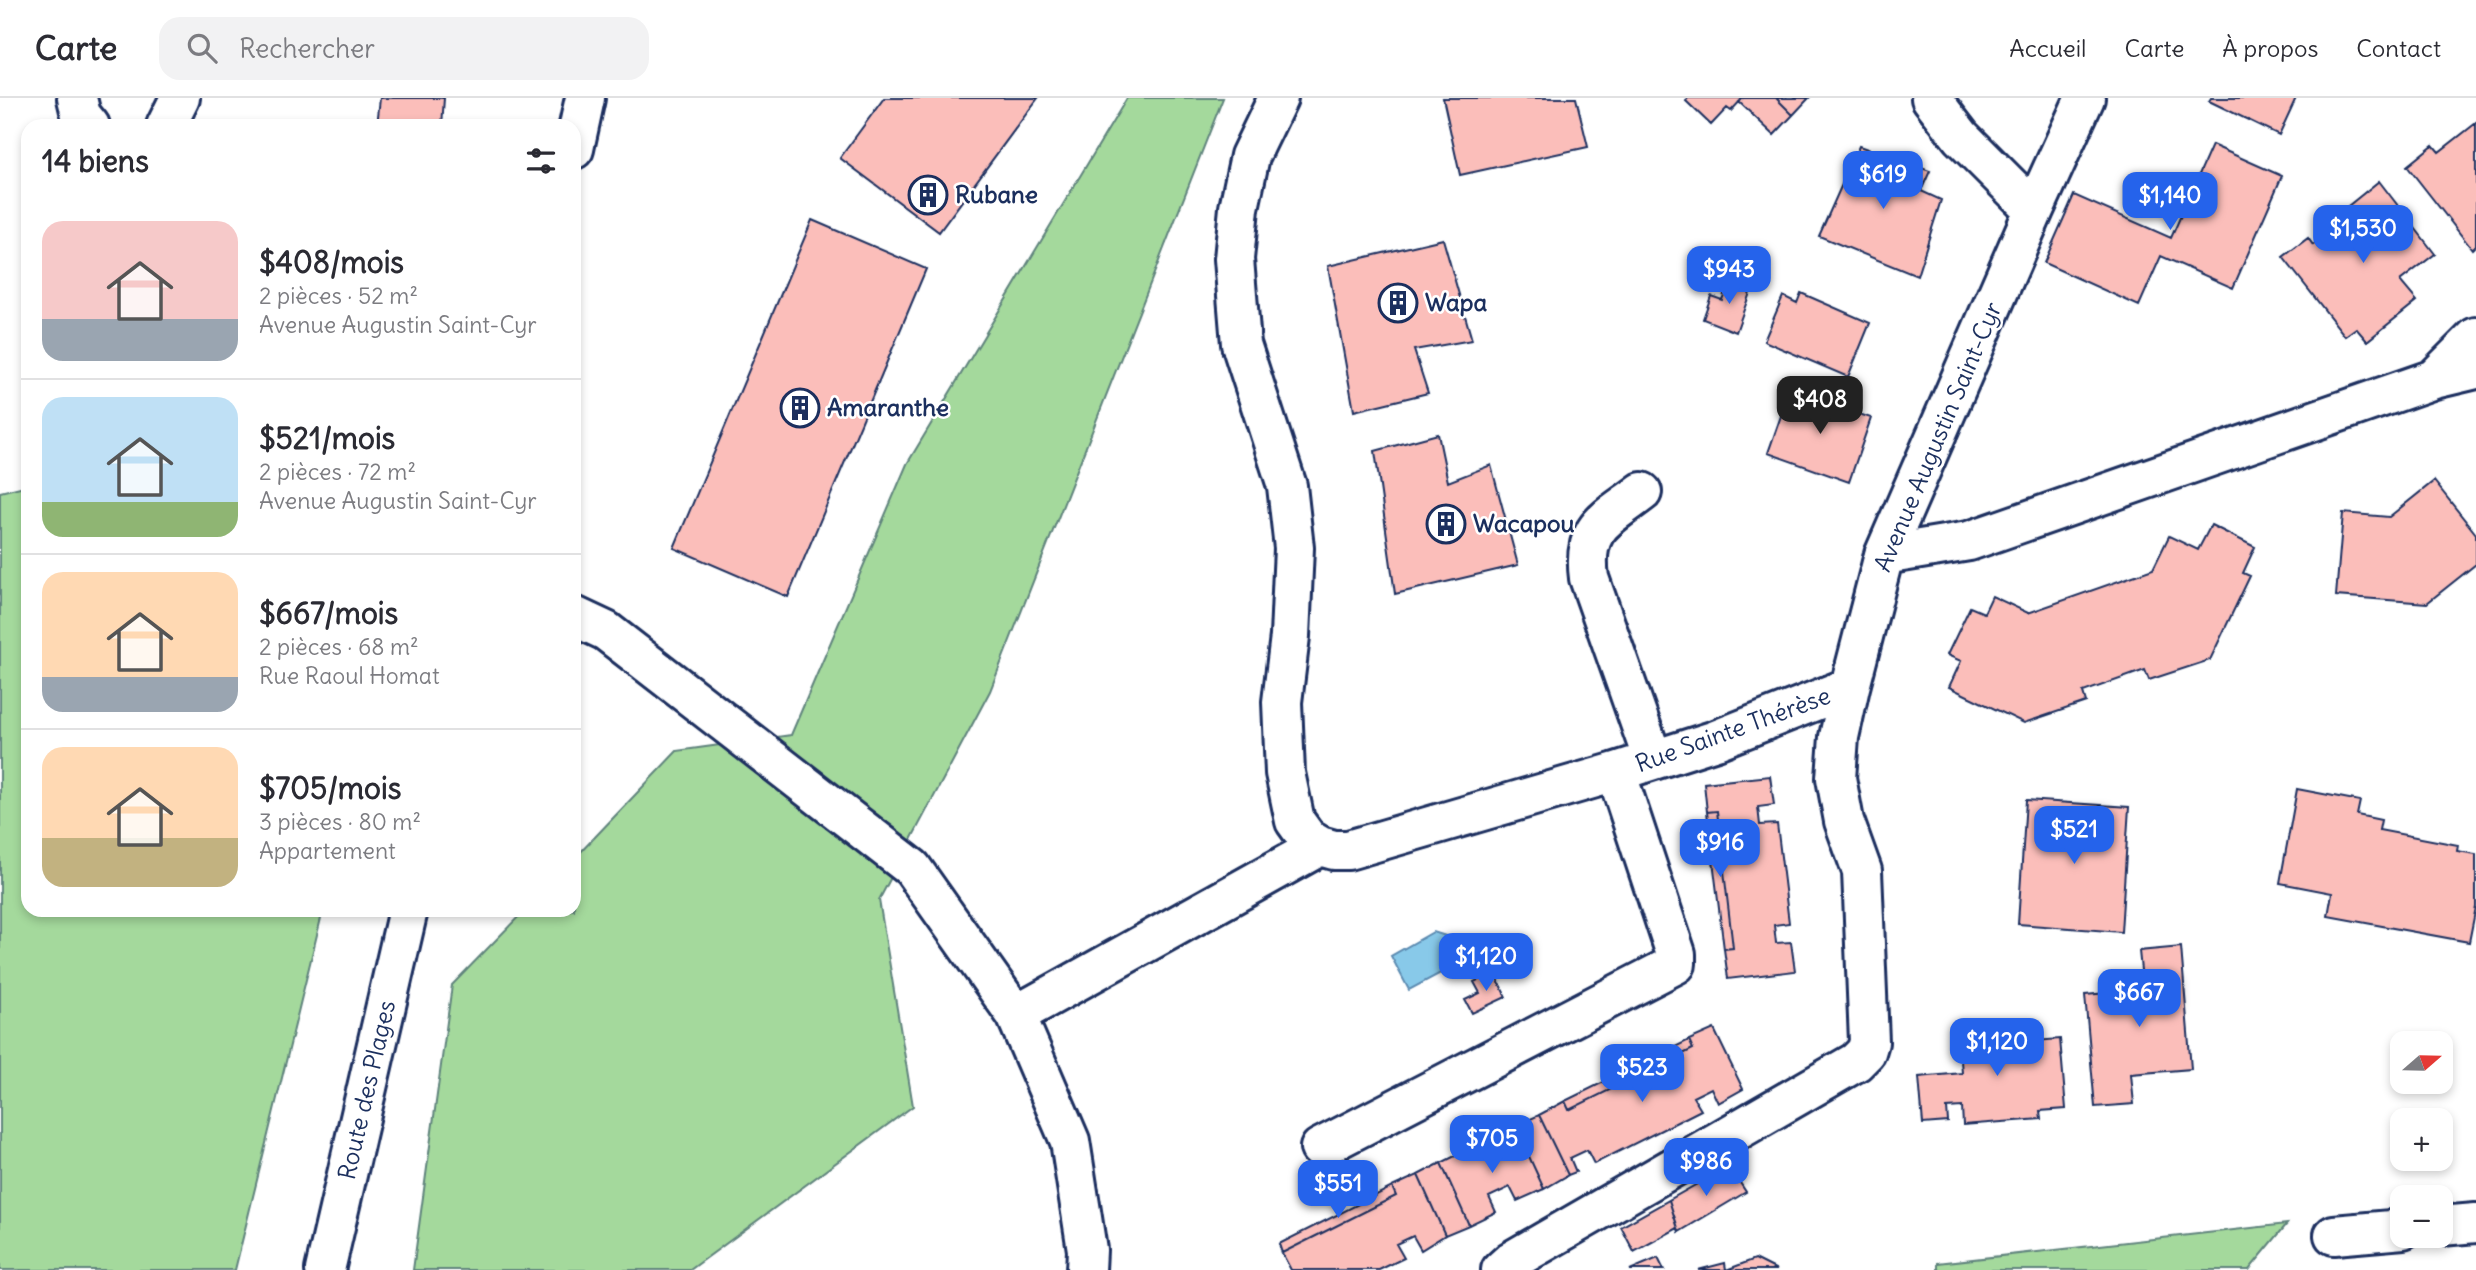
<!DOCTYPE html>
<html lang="fr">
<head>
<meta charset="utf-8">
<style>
  body { margin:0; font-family:Delius,sans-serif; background:#f2f2f3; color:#2b2b33; height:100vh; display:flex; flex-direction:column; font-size:26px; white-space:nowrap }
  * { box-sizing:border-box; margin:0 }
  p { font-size:23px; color:#7c7c81 }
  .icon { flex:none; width:38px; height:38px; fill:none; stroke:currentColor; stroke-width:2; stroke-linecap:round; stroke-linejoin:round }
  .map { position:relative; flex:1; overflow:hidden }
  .details { position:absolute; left:21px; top:21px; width:560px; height:798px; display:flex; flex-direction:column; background:#fff; border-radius:21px; box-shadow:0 4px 10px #0003 }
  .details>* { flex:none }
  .needle { width:46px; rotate:70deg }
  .fabs { position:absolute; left:2390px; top:933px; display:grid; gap:14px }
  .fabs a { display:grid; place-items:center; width:63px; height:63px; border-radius:14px; background:#fff; box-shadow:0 4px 10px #0003; font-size:35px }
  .price { position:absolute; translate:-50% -60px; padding:0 16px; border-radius:14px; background:#2563eb; color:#fff; font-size:23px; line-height:46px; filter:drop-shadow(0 2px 4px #0008) }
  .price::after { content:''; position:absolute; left:50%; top:42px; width:21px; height:16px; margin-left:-10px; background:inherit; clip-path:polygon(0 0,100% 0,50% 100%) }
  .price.current { background:#222; color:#fff }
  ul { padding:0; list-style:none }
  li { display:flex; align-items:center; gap:21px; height:175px; padding:0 21px }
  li+li { border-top:2px solid #e1e1e2 }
  li span { display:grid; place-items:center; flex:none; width:196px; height:140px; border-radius:21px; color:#555 }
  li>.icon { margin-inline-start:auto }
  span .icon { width:84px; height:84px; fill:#fffc; stroke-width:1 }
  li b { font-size:30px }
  h2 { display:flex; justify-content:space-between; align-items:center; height:84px; padding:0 21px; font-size:30px }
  header { display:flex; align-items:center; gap:42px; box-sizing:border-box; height:98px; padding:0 35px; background:#fff; border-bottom:2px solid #e1e1e2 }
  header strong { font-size:33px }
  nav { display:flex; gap:38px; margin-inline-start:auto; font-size:24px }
  .search { width:490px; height:63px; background:#f2f2f3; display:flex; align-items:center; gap:18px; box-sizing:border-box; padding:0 24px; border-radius:21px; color:#7c7c81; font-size:26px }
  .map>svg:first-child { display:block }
  .green { fill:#a4d99c; stroke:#60847d; stroke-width:2 }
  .water { fill:#88c9e9; stroke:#5c8bb1; stroke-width:2 }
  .building { fill:#fbbeba; stroke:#1b2f5e; stroke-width:2 }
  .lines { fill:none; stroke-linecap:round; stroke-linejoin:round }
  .minor-casing { stroke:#1b2f5e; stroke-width:44 }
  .minor { stroke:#fff; stroke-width:38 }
  .labels { text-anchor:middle; stroke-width:5; stroke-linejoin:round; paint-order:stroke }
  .poi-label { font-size:24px; font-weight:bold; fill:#1b2f5e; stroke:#fff; text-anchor:start }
  .street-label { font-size:24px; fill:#1b2f5e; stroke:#fff }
</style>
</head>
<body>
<header>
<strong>Carte</strong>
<div class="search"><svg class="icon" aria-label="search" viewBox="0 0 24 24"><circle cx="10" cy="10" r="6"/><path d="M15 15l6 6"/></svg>Rechercher</div>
<nav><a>Accueil</a><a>Carte</a><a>À propos</a><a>Contact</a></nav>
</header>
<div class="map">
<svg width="2476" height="1172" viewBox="0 0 2476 1172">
  <rect width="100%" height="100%" fill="#fff"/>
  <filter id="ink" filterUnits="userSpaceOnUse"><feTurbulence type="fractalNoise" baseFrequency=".0143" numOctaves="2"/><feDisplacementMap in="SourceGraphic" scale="14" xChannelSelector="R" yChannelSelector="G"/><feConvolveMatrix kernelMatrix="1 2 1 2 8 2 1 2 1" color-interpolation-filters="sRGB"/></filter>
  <g filter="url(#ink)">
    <path class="green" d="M1127,0H1223L990,593L879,802L913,1008L690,1172H413L452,887L525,812H574V761L677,653L791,637L907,366Z
      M28,387V812H323L235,1172H0V394Z
      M2287,1126L2249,1172H1938V1165Z"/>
    <path class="water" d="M1433,834L1456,841L1467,861L1409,892L1391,858Z"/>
    <path class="building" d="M380,0H444L442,28H377Z
      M884,0H1038L939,134L840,60Z
      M1443,0H1576L1588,49L1460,77Z
      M1688,0H1743L1731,13L1727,10L1711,27L1686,3Z
      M1743,0H1776L1793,17L1774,37L1739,4Z
      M1776,0H1809L1793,17Z
      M2211,0H2296L2279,37L2209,3Z
      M2476,25V147L2472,151L2407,68L2433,47L2439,54Z
      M2212,47L2282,78L2233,190L2161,158L2139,208L2044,165L2074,97L2171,140Z
      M1859,48L1930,73L1921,93L1941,102L1917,178L1819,138Z
      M2379,83L2435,156L2400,183L2417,203L2367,243L2356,230L2345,238L2283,159L2308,140L2313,147L2353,116L2348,108Z
      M812,122L926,171L788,499L674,450Z
      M1443,141L1472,242L1414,252L1428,295L1354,313L1328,168Z
      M1730,180L1752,189L1736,234L1703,221L1711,198L1722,202Z
      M1801,195L1870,225L1848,279L1764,243L1783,198L1797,205Z
      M1790,292L1871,320L1849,384L1768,355Z
      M1438,336L1448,384L1491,367L1518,467L1395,496L1375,353Z
      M2434,383L2476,436V466L2427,505L2336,498L2343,415L2389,419Z
      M2211,427L2255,449L2243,475L2250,478L2210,562L2149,582L2145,572L2083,594L2086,604L2024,625L1949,589L1961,563L1947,557L1970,509L1984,515L1992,498L2028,515L2153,471L2169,438L2198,452Z
      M1770,678L1774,707L1758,709L1760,727L1777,726L1789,825L1774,827L1776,845L1791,844L1795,873L1728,881L1724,851L1733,850L1717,713L1707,714L1704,685Z
      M2297,691L2360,703L2357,717L2381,722L2379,732L2458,747L2457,753L2476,756V809L2469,844L2328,818L2332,795L2280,785Z
      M2026,702L2129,709L2121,834L2018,826Z
      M1717,713L1733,850L1724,851L1707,714Z
      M2181,849L2191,971L2131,976L2134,1006L2095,1009L2085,897L2143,892L2139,853Z
      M1494,874L1506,899L1472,915L1465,902L1480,895L1474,884Z
      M2001,921L2002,938L2034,935L2035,943L2060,941L2066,1011L2040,1013L2041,1021L1963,1027L1962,1009L1947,1010L1948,1024L1923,1026L1919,979L1962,975L1958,925Z
      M1714,931L1743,991L1718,1005L1711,990L1693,999L1701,1012L1594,1066L1587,1052L1570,1060L1576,1074L1568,1077L1539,1017L1565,1003L1569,1012L1693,951L1689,942Z
      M1689,942L1693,951L1569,1012L1565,1003Z
      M1539,1017L1568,1077L1544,1091L1515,1028Z
      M1515,1028L1544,1091L1517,1103L1510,1089L1489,1099L1496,1114L1469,1127L1441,1065L1467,1052L1472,1060L1493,1050L1489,1042Z
      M1489,1042L1493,1050L1472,1060L1467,1052Z
      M1441,1065L1469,1127L1445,1137L1418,1077Z
      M1729,1068L1746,1094L1679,1134L1669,1102Z
      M1418,1077L1445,1137L1421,1152L1413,1138L1396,1146L1404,1160L1379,1172H1291L1282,1155L1396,1098L1392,1089Z
      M1392,1089L1396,1098L1282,1155L1279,1146Z
      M1669,1102L1678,1130L1634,1154L1621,1129Z
      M1658,1160L1664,1172H1630Z
      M1755,1161L1777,1172H1698L1725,1165L1726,1172Z"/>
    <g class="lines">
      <defs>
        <path id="minor" d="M77,0L81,17L90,28
          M1278,0L1250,58L1239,110L1234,161L1241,246L1287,388L1294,450L1290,538L1282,604L1285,675L1295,723L1308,741L1320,748L1334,752H1348L1616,674L1716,642L1850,589
          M1931,0L1961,39L2034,112
          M166,28L180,0
          M574,51L585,0
          M2434,281L2476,239
          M1642,394C1606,422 1582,428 1589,480L1653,662
          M1884,457L1969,443L2434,281L2476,271
          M574,518L606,533L912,770L1016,917L1070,1043L1087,1152L1086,1172
          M1016,917L1320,748
          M1320,1050L1676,866V856L1616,674
          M2441,1128L2476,1125
          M2334,1137L2403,1131
          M325,1172L408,812
          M1501,1172L1511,1163L1856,964L1866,954L1869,944L1862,773L1844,723L1836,680L1839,639L1850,589L1884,457L2034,112L2085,0"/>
      </defs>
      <use href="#minor" class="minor-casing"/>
      <use href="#minor" class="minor"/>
    </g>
  </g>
  <defs>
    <symbol id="building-ring" viewBox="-11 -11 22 22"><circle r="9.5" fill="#fff" stroke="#1b2f5e" stroke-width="1.5"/><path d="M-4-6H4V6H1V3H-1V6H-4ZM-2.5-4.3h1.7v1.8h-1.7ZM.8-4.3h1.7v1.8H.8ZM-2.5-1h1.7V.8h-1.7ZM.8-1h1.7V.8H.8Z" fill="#1b2f5e"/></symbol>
  </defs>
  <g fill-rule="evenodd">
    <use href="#building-ring" x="906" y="75" width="44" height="44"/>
    <use href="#building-ring" x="1376" y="183" width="44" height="44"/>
    <use href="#building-ring" x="778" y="288" width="44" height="44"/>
    <use href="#building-ring" x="1424" y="404" width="44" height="44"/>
  </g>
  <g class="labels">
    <g class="poi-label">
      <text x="955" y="105">Rubane</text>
      <text x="1425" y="213">Wapa</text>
      <text x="827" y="318">Amaranthe</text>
      <text x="1473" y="434">Wacapou</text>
    </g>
    <g class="street-label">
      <text transform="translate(1938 339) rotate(-67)" y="8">Avenue Augustin Saint-Cyr</text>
      <text transform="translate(1733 632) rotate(-20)" y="8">Rue Sainte Thérèse</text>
      <text transform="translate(367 992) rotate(-77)" y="8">Route des Plages</text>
    </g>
  </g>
</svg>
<div class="fabs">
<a><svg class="needle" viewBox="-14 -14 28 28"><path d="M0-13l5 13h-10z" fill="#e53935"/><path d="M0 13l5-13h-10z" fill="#7c7c81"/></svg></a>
<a>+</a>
<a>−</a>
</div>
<b class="price" style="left:1883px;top:113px">$619</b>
<b class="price" style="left:2170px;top:134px">$1,140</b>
<b class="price" style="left:2363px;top:167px">$1,530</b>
<b class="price" style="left:1729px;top:208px">$943</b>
<b class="price current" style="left:1820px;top:338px">$408</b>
<b class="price" style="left:2074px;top:768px">$521</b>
<b class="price" style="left:1720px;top:781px">$916</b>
<b class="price" style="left:1486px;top:895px">$1,120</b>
<b class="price" style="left:2139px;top:931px">$667</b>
<b class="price" style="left:1997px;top:980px">$1,120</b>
<b class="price" style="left:1642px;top:1006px">$523</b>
<b class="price" style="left:1492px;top:1077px">$705</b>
<b class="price" style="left:1706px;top:1100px">$986</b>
<b class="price" style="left:1338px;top:1122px">$551</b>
<section class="details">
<h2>14 biens<svg class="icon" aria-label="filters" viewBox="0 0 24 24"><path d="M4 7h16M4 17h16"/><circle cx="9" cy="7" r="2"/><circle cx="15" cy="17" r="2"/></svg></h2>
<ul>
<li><span style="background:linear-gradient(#f6c9c9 70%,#9aa5b1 0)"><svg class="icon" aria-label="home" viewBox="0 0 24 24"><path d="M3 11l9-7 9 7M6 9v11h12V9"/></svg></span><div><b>$408/mois</b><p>2 pièces · 52 m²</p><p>Avenue Augustin Saint-Cyr</p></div></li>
<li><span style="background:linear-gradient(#bfe0f5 75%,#8fb573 0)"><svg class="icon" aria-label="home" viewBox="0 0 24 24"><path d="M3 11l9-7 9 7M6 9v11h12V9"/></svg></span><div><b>$521/mois</b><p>2 pièces · 72 m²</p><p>Avenue Augustin Saint-Cyr</p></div></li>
<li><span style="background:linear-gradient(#ffd9b3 75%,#9aa5b1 0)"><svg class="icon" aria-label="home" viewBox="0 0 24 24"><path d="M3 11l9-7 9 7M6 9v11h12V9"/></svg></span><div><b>$667/mois</b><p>2 pièces · 68 m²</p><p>Rue Raoul Homat</p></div></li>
<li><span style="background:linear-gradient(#ffd9b3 65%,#c2b280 0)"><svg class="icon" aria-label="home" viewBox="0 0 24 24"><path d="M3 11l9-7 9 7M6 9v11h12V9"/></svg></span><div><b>$705/mois</b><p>3 pièces · 80 m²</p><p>Appartement</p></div></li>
</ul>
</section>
</div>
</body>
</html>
